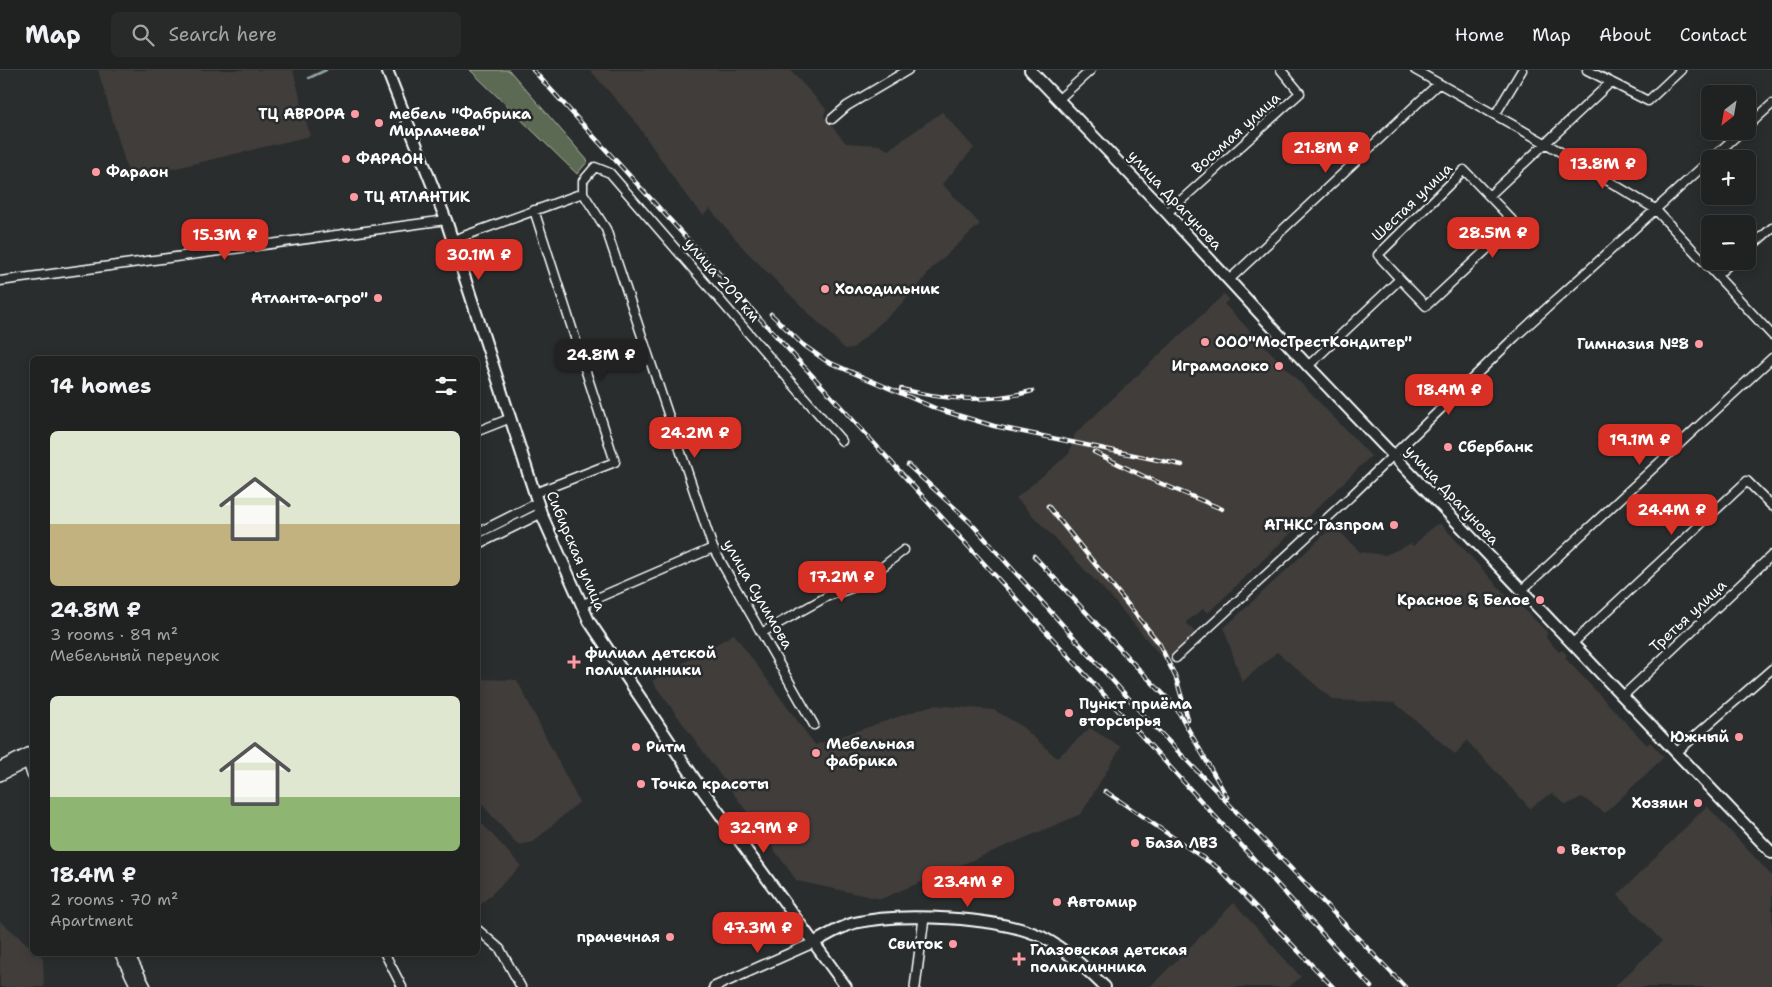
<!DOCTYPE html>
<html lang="en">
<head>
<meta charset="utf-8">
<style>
  body { margin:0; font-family:"Shantell Sans",sans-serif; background:#282a2a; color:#f1f3f6; height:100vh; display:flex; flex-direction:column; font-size:19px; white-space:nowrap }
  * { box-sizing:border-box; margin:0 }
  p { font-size:16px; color:#a2a4a5 }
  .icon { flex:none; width:28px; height:28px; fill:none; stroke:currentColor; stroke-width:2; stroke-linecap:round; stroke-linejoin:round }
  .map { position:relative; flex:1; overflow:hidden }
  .drawer { position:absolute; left:30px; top:286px; width:450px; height:600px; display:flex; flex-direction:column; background:#202222; border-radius:8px; box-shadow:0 2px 12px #0003,0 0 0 1px #3d3f40 }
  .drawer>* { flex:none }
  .needle { width:32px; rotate:211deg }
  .tools { position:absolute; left:1701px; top:15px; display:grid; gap:10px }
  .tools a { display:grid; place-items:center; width:55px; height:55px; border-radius:8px; background:#202222; box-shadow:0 2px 12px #0003,0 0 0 1px #3d3f40; font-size:25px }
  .price { position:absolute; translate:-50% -42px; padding:0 11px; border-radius:10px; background:#d93025; color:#fff; font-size:16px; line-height:32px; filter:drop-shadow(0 1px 2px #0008) }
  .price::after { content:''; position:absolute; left:50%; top:30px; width:15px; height:11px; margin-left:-8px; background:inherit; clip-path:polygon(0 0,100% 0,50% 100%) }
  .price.selected { background:#222; color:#fff }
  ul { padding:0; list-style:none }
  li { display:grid; align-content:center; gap:10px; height:265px; padding:0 20px }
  li span { display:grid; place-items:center; height:155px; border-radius:8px; color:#555 }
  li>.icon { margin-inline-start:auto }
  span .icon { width:90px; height:90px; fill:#fffc; stroke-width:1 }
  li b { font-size:21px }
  h2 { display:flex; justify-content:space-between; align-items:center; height:60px; padding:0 20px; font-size:21px }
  header { display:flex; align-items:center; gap:30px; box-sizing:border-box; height:70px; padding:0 25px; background:#202222; border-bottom:1px solid #3d3f40 }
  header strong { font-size:24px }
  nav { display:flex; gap:28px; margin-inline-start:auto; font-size:18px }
  .search { width:350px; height:45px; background:#282a2a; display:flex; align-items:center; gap:12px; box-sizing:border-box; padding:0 18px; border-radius:8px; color:#a2a4a5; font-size:19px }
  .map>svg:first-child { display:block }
  .built { fill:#403e3b }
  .green { fill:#5c6b53; stroke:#aeb5a9 }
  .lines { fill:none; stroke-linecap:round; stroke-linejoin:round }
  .stream { stroke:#92a4a8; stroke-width:2.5 }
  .minor-casing { stroke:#fff; stroke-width:11 }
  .tertiary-casing { stroke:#fff; stroke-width:12 }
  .secondary-casing { stroke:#fff; stroke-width:14 }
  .minor { stroke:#2a2d2e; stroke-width:8 }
  .tertiary { stroke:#2a2d2e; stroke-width:9 }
  .secondary { stroke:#2a2d2e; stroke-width:10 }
  .rail-casing { stroke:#fff; stroke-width:4.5 }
  .rail { stroke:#2a2d2e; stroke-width:2.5; stroke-dasharray:8; stroke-linecap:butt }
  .poi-dot { fill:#ff9aa2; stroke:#2a2d2e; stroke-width:2 }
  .labels { text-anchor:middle; stroke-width:5; stroke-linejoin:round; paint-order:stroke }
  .poi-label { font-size:15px; font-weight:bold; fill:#fff; stroke:#2a2d2e; text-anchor:start }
  .street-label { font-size:15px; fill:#fff; stroke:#2a2d2e }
</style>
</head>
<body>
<header>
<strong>Map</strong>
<div class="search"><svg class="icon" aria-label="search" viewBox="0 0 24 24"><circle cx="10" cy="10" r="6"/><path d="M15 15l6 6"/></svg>Search here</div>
<nav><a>Home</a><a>Map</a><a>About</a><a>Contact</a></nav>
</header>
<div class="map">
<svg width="1772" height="917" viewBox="0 0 1772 917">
  <rect width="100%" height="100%" fill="#2a2d2e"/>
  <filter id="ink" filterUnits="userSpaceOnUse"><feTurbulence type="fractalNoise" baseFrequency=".02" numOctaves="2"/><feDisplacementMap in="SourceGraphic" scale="10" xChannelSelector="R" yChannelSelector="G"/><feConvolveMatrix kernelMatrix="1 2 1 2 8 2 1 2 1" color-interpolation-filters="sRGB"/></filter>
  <g filter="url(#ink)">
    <path class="built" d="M98,0H293L310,66L130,109Z
      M590,0H790L826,39L824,47L846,73L879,75L888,80L942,42L974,78L942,114L980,154L930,200L918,217L895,240L853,278L845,279L746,181L710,139L703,145L682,120L634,50Z
      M1224,224L1229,229L1224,234L1371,386L1208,543L1203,539L1186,552L1196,564L1164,590L1112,528L1016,428L1069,384L1075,364Z
      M1441,454L1515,535H1520L1547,562L1546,568L1559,582L1562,580L1567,585L1565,588L1647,675L1650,672L1664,687L1605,743L1582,727L1566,735L1552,723L1530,738L1467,671L1455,684L1395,633L1333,630L1277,582L1242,612L1224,558L1328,461H1339L1360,482L1385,485L1411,474L1413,476L1435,455Z
      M734,564L815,675L933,635L994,640L1020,655L1057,688L1090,658L1121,677L1081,744L881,829L797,811L652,611Z
      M478,609L517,610L579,732L533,772L518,775L478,730Z
      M1707,736L1772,806V917H1614L1662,871L1618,825Z
      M478,749L521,796L478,837Z
      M1234,833L1301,907L1289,917H1150Z
      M0,851L32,878V884H39L43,888L44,917H0Z"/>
    <path class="green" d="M470,0H509L588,91L577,104Z"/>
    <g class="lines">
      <path class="stream" d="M309,8L326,0"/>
      <defs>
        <path id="minor" d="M1415,0L1547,74L1655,139L1772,265
          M1587,0L1648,31L1681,0
          M1059,29L1091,0
          M1495,45L1522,0
          M832,49L847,36L908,0
          M1748,56L1772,34
          M1711,89L1742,61
          M583,123L606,159L713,478L814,655
          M583,123V111L595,97L610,103L842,371
          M534,140L615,392L535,423
          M1167,143L1300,23L1281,0
          M453,170L583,123
          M1748,179L1772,158
          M1717,205L1733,191
          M1400,209L1378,185L1464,100L1489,126
          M1229,210L1438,14
          M0,211L446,150
          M1308,296L1400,209L1426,236L1515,153L1489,126L1611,12
          M478,361L511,348
          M1522,520L1772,288
          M581,535L713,478
          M763,562L828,526L858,516L904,480
          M1573,573L1747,411L1772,436
          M1176,588L1350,427L1515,267L1710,90
          M1623,626L1772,485
          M1677,682L1772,599
          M478,860L500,879L521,917
          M385,884L402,917"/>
        <path id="tertiary" d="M478,463L538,433
          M478,474L541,443
          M27,689L32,705
          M0,697L32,681
          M0,706L32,690
          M120,884L136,917
          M129,884L146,917
          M714,917L813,873
          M915,917L924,848"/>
        <path id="secondary" d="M387,0L446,150L541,443L589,551L696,711L846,917
          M1030,0L1167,143L1308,296L1772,783
          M813,873C826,866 840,857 854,853C900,842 1000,847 1042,867C1066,879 1086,899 1105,917"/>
      </defs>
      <use href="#minor" class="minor-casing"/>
      <use href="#tertiary" class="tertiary-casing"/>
      <use href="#secondary" class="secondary-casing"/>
      <use href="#minor" class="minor"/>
      <use href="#tertiary" class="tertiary"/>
      <use href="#secondary" class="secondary"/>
      <defs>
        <path id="rail" d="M533,0L1371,917
          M771,244L802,274L826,291L937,339L994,356L1182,395
          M901,319C945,330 987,333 1032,321
          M1094,382L1143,406L1222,439
          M908,395L970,452L1149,651L1405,917
          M1048,436L1159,573L1176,608L1188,649
          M1034,486L1131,591L1175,636L1227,727
          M1105,721L1218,798L1333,917"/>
      </defs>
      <use href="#rail" class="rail-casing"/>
      <use href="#rail" class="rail"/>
    </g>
  </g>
  <g class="poi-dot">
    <circle cx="355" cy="44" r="5"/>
    <circle cx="379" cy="53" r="5"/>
    <circle cx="346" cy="89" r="5"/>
    <circle cx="96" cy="102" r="5"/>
    <circle cx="354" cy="127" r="5"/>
    <circle cx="825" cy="219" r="5"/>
    <circle cx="378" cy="228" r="5"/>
    <circle cx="1205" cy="272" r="5"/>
    <circle cx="1699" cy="274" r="5"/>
    <circle cx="1279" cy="296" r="5"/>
    <circle cx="1448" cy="377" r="5"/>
    <circle cx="1394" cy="455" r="5"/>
    <circle cx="1540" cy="530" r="5"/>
    <path d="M571.5 584.5h5v5h5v5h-5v5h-5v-5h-5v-5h5z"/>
    <circle cx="1069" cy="643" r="5"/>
    <circle cx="1739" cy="667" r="5"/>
    <circle cx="636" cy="677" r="5"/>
    <circle cx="816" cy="683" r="5"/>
    <circle cx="641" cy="714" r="5"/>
    <circle cx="1698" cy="733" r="5"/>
    <circle cx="1135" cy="773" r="5"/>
    <circle cx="1561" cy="780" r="5"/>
    <circle cx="1057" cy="832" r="5"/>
    <circle cx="670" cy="867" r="5"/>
    <circle cx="953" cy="874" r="5"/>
    <path d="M1016.5 881.5h5v5h5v5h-5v5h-5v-5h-5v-5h5z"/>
  </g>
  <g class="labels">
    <g class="poi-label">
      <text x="345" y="49" text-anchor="end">ТЦ АВРОРА</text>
      <text x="389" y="49">мебель "Фабрика<tspan x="389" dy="17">Мирлачева"</tspan></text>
      <text x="356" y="94">ФАРАОН</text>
      <text x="106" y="107">Фараон</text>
      <text x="364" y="132">ТЦ АТЛАНТИК</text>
      <text x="835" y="224">Холодильник</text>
      <text x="368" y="233" text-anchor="end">Атланта-агро"</text>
      <text x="1215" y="277">ООО"МосТрестКондитер"</text>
      <text x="1689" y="279" text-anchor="end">Гимназия №8</text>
      <text x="1269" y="301" text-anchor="end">Играмолоко</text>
      <text x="1458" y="382">Сбербанк</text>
      <text x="1384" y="460" text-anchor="end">АГНКС Газпром</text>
      <text x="1530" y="535" text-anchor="end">Красное &amp; Белое</text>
      <text x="585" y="588">филиал детской<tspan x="585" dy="17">поликлинники</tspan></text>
      <text x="1079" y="639">Пункт приёма<tspan x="1079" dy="17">вторсырья</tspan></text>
      <text x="1729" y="672" text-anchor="end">Южный</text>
      <text x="826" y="679">Мебельная<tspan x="826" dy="17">фабрика</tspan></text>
      <text x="646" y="682">Ритм</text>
      <text x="651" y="719">Точка красоты</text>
      <text x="1688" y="738" text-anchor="end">Хозяин</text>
      <text x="1145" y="778">База ЛВЗ</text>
      <text x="1571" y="785">Вектор</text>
      <text x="1067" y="837">Автомир</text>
      <text x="660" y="872" text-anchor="end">прачечная</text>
      <text x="943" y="879" text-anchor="end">Свиток</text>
      <text x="1030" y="885">Глазовская детская<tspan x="1030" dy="17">поликлинника</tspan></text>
    </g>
    <g class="street-label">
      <text transform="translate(1236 63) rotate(-42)" y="5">Восьмая улица</text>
      <text transform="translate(1175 130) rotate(47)" y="5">улица Драгунова</text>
      <text transform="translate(1412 132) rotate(-44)" y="5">Шестая улица</text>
      <text transform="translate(722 210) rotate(49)" y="5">улица 209 км</text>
      <text transform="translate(1452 425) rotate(47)" y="5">улица Драгунова</text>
      <text transform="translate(576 481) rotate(67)" y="5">Сибирская улица</text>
      <text transform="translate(758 524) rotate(60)" y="5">улица Сулимова</text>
      <text transform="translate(1688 546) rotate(-43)" y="5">Третья улица</text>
    </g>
  </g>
</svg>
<div class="tools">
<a><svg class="needle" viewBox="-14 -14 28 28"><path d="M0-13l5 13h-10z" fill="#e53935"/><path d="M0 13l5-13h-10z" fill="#a2a4a5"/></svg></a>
<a>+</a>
<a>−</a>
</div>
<b class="price" style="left:1326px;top:104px">21.8M ₽</b>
<b class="price" style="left:1603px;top:120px">13.8M ₽</b>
<b class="price" style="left:1493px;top:189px">28.5M ₽</b>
<b class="price" style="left:225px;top:191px">15.3M ₽</b>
<b class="price" style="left:479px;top:211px">30.1M ₽</b>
<b class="price selected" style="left:601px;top:311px">24.8M ₽</b>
<b class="price" style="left:1449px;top:346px">18.4M ₽</b>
<b class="price" style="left:695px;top:389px">24.2M ₽</b>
<b class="price" style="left:1640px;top:396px">19.1M ₽</b>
<b class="price" style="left:1672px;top:466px">24.4M ₽</b>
<b class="price" style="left:842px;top:533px">17.2M ₽</b>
<b class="price" style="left:764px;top:784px">32.9M ₽</b>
<b class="price" style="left:968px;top:838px">23.4M ₽</b>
<b class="price" style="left:758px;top:884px">47.3M ₽</b>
<section class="drawer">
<h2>14 homes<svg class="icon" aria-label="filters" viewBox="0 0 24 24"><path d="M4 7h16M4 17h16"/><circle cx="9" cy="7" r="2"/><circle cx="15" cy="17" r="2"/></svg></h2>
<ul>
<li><span style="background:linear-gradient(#dfe7d0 60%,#c2b280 0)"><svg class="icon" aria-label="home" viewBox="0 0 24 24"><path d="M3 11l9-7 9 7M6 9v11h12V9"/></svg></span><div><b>24.8M ₽</b><p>3 rooms · 89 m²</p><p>Мебельный переулок</p></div></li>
<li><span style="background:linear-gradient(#dfe7d0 65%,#8fb573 0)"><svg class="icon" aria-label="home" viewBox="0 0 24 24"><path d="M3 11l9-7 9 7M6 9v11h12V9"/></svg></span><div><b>18.4M ₽</b><p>2 rooms · 70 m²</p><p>Apartment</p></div></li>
</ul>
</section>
</div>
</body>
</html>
